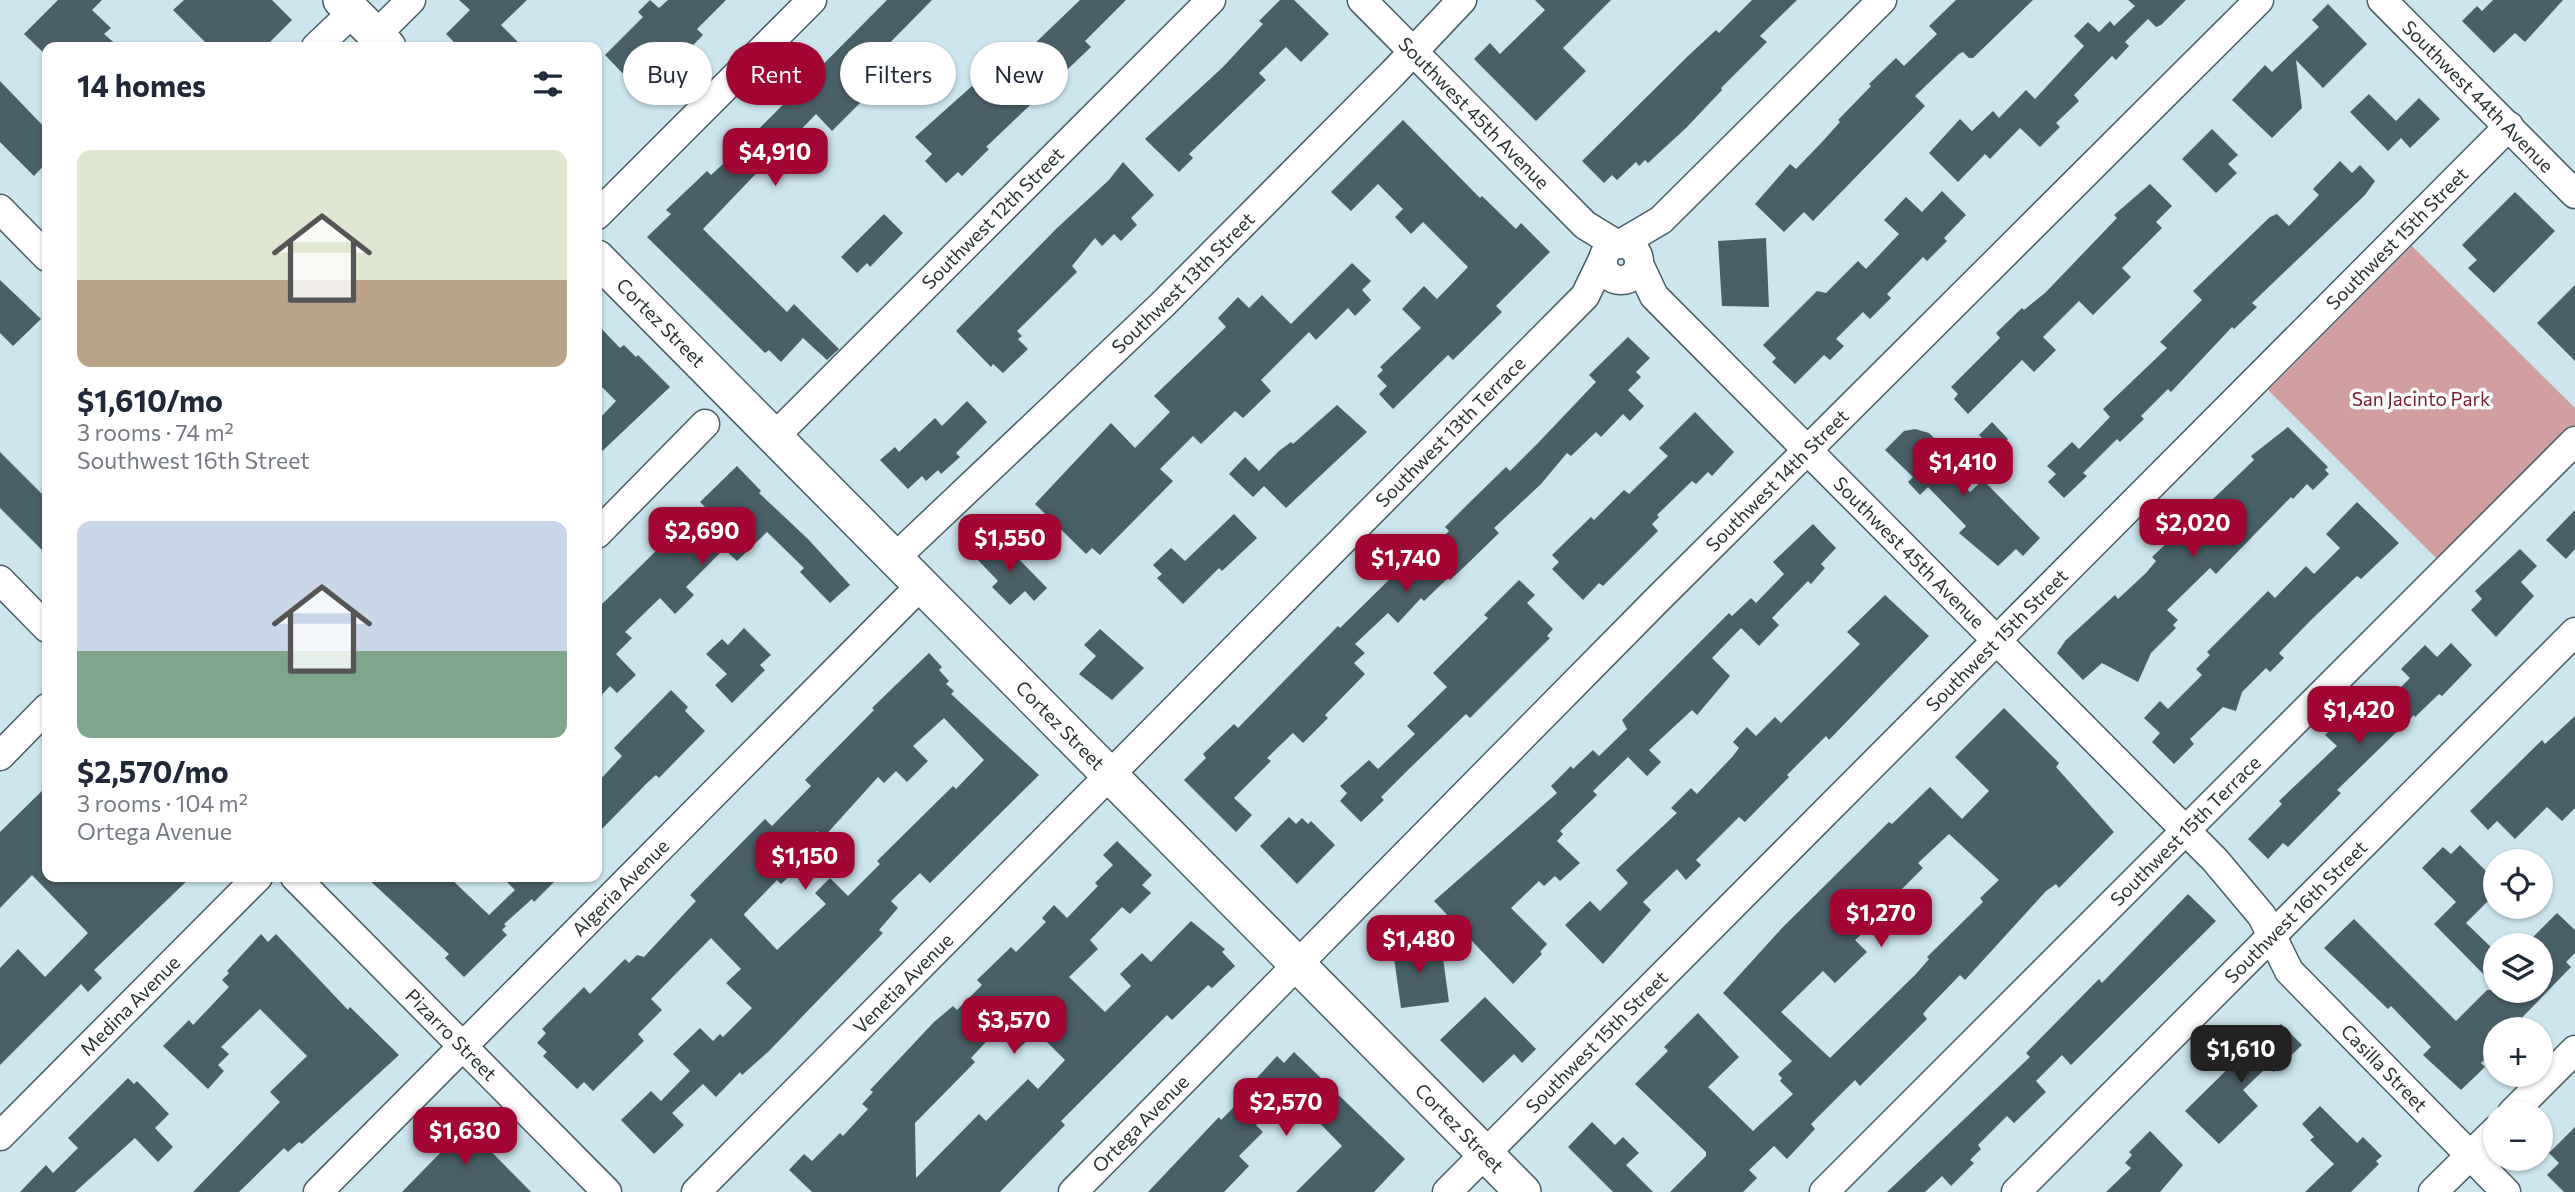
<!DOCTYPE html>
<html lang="en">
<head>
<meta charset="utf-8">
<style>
  body { margin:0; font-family:Commissioner,sans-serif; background:#f6f6f7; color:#1f2937; height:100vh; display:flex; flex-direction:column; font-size:26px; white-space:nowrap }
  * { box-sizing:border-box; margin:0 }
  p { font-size:23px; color:#747a83 }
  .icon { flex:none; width:38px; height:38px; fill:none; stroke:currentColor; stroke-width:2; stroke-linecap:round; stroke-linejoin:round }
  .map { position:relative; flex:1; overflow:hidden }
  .drawer { position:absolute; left:42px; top:42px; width:560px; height:840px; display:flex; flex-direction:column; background:#fff; border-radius:14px; box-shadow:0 2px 5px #0004 }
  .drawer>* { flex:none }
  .top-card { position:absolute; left:623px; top:42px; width:665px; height:63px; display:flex; gap:14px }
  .tools { position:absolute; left:2483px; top:849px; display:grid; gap:14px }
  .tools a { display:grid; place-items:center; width:70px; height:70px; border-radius:50%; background:#fff; box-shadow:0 2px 5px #0004; font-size:35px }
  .price { position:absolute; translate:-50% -60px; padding:0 16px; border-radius:14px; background:#a30533; color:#fff; font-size:23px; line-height:46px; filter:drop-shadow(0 2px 4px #0008) }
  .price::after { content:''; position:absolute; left:50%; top:42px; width:21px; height:16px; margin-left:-10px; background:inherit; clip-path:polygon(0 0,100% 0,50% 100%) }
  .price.on { background:#222; color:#fff }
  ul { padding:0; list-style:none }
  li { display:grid; align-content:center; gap:14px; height:371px; padding:0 35px }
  li span { display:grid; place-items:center; height:217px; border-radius:14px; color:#555 }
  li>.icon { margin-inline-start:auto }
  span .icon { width:126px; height:126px; fill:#fffc; stroke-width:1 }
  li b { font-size:30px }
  h2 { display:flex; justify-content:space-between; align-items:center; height:84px; padding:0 35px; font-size:30px }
  .chip { padding:0 24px; border-radius:32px; background:#fff; box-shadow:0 2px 5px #0004; font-size:24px; line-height:63px }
  .chip.on { background:#a30533; color:#fff }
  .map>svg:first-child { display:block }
  .green { fill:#d29fa1 }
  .building { fill:#4a6068; fill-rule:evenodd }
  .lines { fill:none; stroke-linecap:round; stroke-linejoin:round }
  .minor-casing { stroke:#475d64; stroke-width:31 }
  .tertiary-casing { stroke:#475d64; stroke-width:38 }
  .minor { stroke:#fff; stroke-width:28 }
  .tertiary { stroke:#fff; stroke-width:35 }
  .labels { text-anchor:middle; stroke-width:7; stroke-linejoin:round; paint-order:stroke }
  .street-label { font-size:19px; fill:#293336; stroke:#fff }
  .park-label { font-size:19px; fill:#7b1c2d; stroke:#fff }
</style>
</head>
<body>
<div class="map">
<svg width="2575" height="1192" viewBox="0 0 2575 1192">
  <rect width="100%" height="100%" fill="#cce5ee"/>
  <path class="green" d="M2412,246L2575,408V425L2439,561L2268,390Z"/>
  <path class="building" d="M58,0H102L92,10L111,28L104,34L119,47H47L46,55L24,34Z
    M184,0H272L292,20L265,47H210L173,10Z
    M459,0H527L501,25L523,47H459L446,34L470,10Z
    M650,0L659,8L668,0H726L697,29L703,35L653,86L638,71L629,80L605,55L643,17L638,12Z
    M887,0H932L871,62L883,74L861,96L864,99L832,131L816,114L786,145L793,153L777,169L769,160L703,229L787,312L794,304L839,349L827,360L803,338L781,362L769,350L765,353L647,237L671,214L666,210L707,171L711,175L733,155Z
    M1080,0H1126L1085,41L1091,47L986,147L989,149L962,176L958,172L946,183L925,161L932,154L915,137L972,86L981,95Z
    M1280,0H1294L1329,34L1301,62L1286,47L1259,73L1266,80L1189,154L1193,158L1179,172L1145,139L1223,67L1263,24L1259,21Z
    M1535,0H1611L1563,48L1586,71L1536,121L1474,59L1490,43L1500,54L1545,10Z
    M1752,0H1797L1760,36L1767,42L1721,88L1722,90L1686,128L1648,163L1645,160L1639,166L1636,162L1617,180L1612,175L1604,183L1582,161L1688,56L1716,30L1719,33Z
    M1956,0H2033L1973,58H1969L1963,52L1959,54L1915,96L1925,106L1813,221L1804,212L1784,232L1755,204L1790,164L1796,169L1822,142L1840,122L1838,120L1871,86L1869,84L1896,58L1904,66L1937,34L1929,26Z
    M2128,0H2186L2161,25L2156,27L2148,19L2125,42L2129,46L2116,60L2112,56L2074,95L2079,101L2056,123L2060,127L2040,147L2020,128L1990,159L1985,154L1958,182L1929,153L1960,119L1972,131L1993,111L1999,118L2026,90L2035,99L2084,46L2074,36L2088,22L2099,32L2110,21L2114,26L2135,6Z
    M2493,0H2563L2525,42L2515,33L2494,53L2462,21L2477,6L2482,11Z
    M2328,4L2367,44L2323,88L2296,60L2302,108L2272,138L2232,100L2265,65L2272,72L2319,27L2312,20Z
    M0,81L47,130V162L34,176L0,142Z
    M2369,94L2396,121L2419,98L2440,119L2410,148L2401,138L2388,151L2350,112Z
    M1403,120L1480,198L1482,196L1516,229L1521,223L1550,252L1496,306L1502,312L1453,360L1448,355L1393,409L1379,394L1387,386L1377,376L1383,370L1380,367L1421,328L1402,309L1424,286L1437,299L1468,267L1423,222L1411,234L1395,217L1403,209L1378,184L1351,211L1331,192Z
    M2212,129L2238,155L2228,164L2237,173L2216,193L2182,159Z
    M2340,161L2352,173L2360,165L2375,181L2365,195L2252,303L2257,307L2234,329L2232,327L2171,392L2168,389L2141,416L2144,419L2120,442L2117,439L2083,473L2087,476L2064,498L2048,482L2056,474L2047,466L2072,442L2079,449L2110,417L2103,409L2167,348L2160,342L2202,300L2193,291L2270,217L2277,214L2289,226L2319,195L2313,189Z
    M1123,162L1154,195L1131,218L1137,225L1121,241L1114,234L1102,246L1095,238L1072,266L1077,272L1017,331L1022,336L1018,339L1028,349L1003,373L993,364L991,367L956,331L1057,228L1109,180Z
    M2150,184L2172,206L2156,222L2162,228L2122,268L2131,277L2093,315L2079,301L2043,337L2056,350L2034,372L2022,360L1968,414L1954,399L1958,394L1951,387L2000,338L1996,333L2022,308L2024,310L2046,292L2117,218L2114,215Z
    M1942,191L1966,215L1944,238L1947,241L1927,261L1923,257L1887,294L1891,298L1870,319L1863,312L1836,339L1844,346L1830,360L1824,355L1795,384L1772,362L1776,358L1763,345L1817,291L1826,293L1858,261L1866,269L1899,234L1884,220L1906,197L1922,212Z
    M2515,192L2555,231L2494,293L2468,268L2477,260L2462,245Z
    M884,214L903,233L870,267L867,263L857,273L841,257Z
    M1766,238L1769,307L1722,306L1718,241Z
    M1352,263L1371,281L1362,290L1371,300L1355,316L1348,308L1316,340L1309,332L1261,380L1271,391L1243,418L1235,411L1201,444L1193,436L1160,469L1173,481L1100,555L1092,548L1086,554L1035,504L1111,423L1135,448L1170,412L1154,396L1226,327L1218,318L1238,297L1249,308L1262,295L1291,324Z
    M0,280L41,319L13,346L0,333Z
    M2575,285V361L2537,323Z
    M597,324L620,348L624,345L636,357L638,355L670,387L597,456V421L616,401L597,382Z
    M1628,337L1650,358L1636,372L1641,377L1628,390L1644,406L1630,421L1623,414L1601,437L1596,432L1571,456L1567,453L1541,484L1494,528L1499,533L1462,569L1450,580L1448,578L1424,601L1421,598L1398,623L1388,613L1355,644L1365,653L1354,663L1365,674L1325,715L1328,718L1303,743L1293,733L1267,758L1271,761L1234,798L1252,815L1236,832L1184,780L1206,758L1203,754L1234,724L1238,728L1338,626L1340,628L1396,573L1390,567L1404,553L1415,564L1449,531L1445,527L1469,503L1506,467L1510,471L1539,442L1596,382L1589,375Z
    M967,401L987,422L956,453L960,457L941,474L938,470L926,481L922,476L908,489L880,460L895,447L899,452L935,418L942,426Z
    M1337,405L1367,432L1286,508L1264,486L1253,497L1229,474L1245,457L1259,471L1279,451L1291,442L1293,444Z
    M1695,412L1734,452L1712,476L1708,472L1696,484L1692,481L1657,515L1659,517L1652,524L1658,531L1603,586L1599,583L1583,600L1552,569L1559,562L1552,555L1591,517L1594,520L1624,490L1629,494L1668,456L1659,448Z
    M1992,422L2008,439L1996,452L1979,435Z
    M2288,427L2328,467L2325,470L2329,474L2313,490L2307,484L2293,499L2291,497L2216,574L2210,568L2167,610L2178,620L2173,625L2176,628L2151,653L2138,682L2102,663L2083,680L2057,653L2066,640L2115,595L2118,599L2146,573L2156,561L2152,557L2254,460L2251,456Z
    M1915,429L1929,433L1950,454L1941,462L1970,492L1983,480L2040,538L2023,556L2016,549L1998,566L1959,533L1966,526L1928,487L1920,495L1908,482L1913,477L1885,450L1904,431Z
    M0,452L47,499V555L0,508Z
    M737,466L761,491L759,493L808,539L850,585L830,603L800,572L804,568L767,532L737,561L724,549L686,587L694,595L675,614L660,598L625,632L632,638L616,654L636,675L617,693L610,686L597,700V609L658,549L661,553L678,536L681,539L709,511L700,502Z
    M2357,502L2399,543L2361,579L2357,576L2311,620L2279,653L2284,658L2270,672L2266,668L2242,692L2236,711L2223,707L2190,739L2194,744L2174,764L2152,742L2160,733L2144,718L2160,701L2168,709L2202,675L2196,669L2210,655L2207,652L2268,591L2275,598L2306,566L2314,574L2340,548L2326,534Z
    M2575,510V549L2566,559L2546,540Z
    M1234,514L1257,538L1222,571L1219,568L1183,604L1157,578L1162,574L1153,565L1171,548L1185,561Z
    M1813,524L1836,548L1821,564L1825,568L1811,584L1808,581L1772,618L1779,625L1759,646L1741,628L1712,658L1730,676L1697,715L1692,710L1649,750L1661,762L1647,776L1628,757L1593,791L1597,795L1560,831L1563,834L1557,841L1580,863L1560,881L1555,876L1544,886L1539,881L1511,908L1547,944L1540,952L1542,954L1513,984L1434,901L1557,793L1551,786L1571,766L1573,769L1593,750L1599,756L1627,729L1622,720L1729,613L1732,616L1751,598L1756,603L1784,574L1773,562Z
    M992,542L1000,551L1006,546L1047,588L1034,601L1025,591L1010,605L992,587L998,581L976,558Z
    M2520,549L2537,566L2521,582L2534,596L2496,637L2471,610L2482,599L2475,591Z
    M1519,580L1535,595L1527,603L1553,629L1547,636L1550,638L1470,718L1466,714L1410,768L1381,797L1384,800L1361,822L1340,801L1347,793L1340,786L1369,760L1378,769L1415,734L1407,726L1447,687L1433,673L1488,618L1484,615Z
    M1885,595L1929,636L1829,740L1826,736L1787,775L1789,777L1745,822L1739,817L1696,860L1701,865L1686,880L1677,869L1643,902L1651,910L1603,964L1565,925L1590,901L1600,911L1628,883L1616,870L1677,813L1671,808L1691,788L1697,794L1733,756L1739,748L1733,742L1747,727L1756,736L1775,717L1781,723L1860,644L1847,632Z
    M744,628L771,655L760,665L765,670L732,703L715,685L727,674L706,654L722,639L728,645Z
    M1100,629L1144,668L1112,700L1079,674L1096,656L1084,645Z
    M2451,643L2472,665L2442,696L2439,694L2415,717L2414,715L2337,790L2341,793L2288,847L2283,843L2268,859L2248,839L2282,804L2279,801L2337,746L2325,735L2356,704L2370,718L2410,678L2401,669L2425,645L2437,657Z
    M929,653L942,667L939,670L949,681L946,684L954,691L951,694L1039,775L930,883L920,873L891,901L898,908L879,930L883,933L768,1052L742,1075L740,1072L716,1097L703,1084L672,1113L684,1125L654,1154L621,1120L651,1091L661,1101L690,1071L673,1054L700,1028L713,1041L720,1034L723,1037L752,1008L726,983L741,969L711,938L651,999L662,1010L638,1034L644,1041L593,1091L584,1082L577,1089L543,1056L547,1052L537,1043L546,1033L542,1029L584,987L590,994L625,959L629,963L637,955L644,957L696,901L690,895L765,819L772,826L811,786L805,780L874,710L872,708ZM944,718L984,760L956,789L953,786L877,861L880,864L848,896L830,878L815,893L826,904L777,950L744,915L745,913L777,880L781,884L794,872L785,864L817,831L823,838L878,777L884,783L896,771L907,782L928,761L913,746Z
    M671,690L688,707L685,711L705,731L659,778L656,775L648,782L597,834V783L622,756L614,748Z
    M2004,708L2059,763L2056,767L2114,832L2059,888L2056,884L2046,891L1965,980L1960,975L1927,1009L1923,1014L1927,1019L1860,1086L1855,1080L1811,1124L1815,1129L1787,1159L1774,1146L1749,1170L1757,1178L1743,1192H1670L1706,1156V1152L1635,1084L1668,1051L1664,1047L1698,1013L1739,1057L1708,1087L1753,1131L1793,1094L1780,1081L1782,1078L1778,1074L1792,1061L1723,993L1782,928L1889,822L1892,824L1930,787L1962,819L1989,791L1955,757ZM1949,834L1999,880L1980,898L1983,902L1927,957L1929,959L1916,974L1830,1058L1781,1012L1823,971L1835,983L1867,952L1855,940L1894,905L1893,898L1923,868L1918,863Z
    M2575,716V808L2562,821L2547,807L2515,839L2497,821L2488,830L2470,811L2542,740L2545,744Z
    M47,786V877H191L94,970L102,978L88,992L81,984L0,1065V968L18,949L45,977L88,933L32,875L0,908V832Z
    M1289,817L1296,824L1302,818L1308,824L1311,821L1335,845L1297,884L1260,846Z
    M1117,841L1152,875L1142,885L1151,893L1130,914L1122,907L1090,940L1098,949L1069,977L1105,1012L1131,986L1120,974L1142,953L1151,962L1191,921L1225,949L1222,952L1235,966L1212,988L1208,985L1172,1020L1167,1015L1061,1121L1065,1125L1000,1192H812L789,1170L804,1154L812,1161L840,1133L843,1136L868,1109L862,1104L873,1092L870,1090L934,1022L953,1006L957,1010L982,985L977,980L1011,947L1016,952L1046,922L1042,918L1054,905L1067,918L1098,886L1095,883L1113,865L1103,855ZM998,1029L1018,1049L1037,1032L1065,1060L1038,1089L1028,1079L986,1121L979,1114L916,1178L915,1123L975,1062L971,1058Z
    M2460,845L2496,881V893L2466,923L2496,952V987L2434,924L2456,902L2422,868L2443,847L2451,854Z
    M366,877H449L489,915L515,890L502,877H559L534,902L532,899L504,924L506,926L502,930L507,935L464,977L445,958L449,954Z
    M2188,894L2216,921L2071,1065L2062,1055L2036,1081L2046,1092L2014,1123L2007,1116L1978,1145L1981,1149L1970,1160L1974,1163L1951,1186L1942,1176L1925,1192H1887L2030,1057L2026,1053L2099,979L2102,983Z
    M2557,913L2575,930V953L2566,962L2571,967L2511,1029H2496V1049L2481,1063L2485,1067L2461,1090L2423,1055L2431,1047L2391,1006L2388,1009L2324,948L2354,919L2456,1021L2487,990H2541V945H2525Z
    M261,934L268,942L276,934L348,1010L350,1007L399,1055L302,1144L299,1142L288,1152L284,1148L239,1192H193L280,1102L270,1092L307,1056L260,1009L221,1047L229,1054L218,1065L224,1071L208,1089L163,1046L189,1020L193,1025L229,987L222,980L229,973L227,971Z
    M1425,939L1428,960L1443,958L1449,1002L1401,1008L1392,943Z
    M1485,997L1536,1049L1522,1063L1514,1054L1483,1083L1440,1040Z
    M2281,1024L2302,1045L2274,1072L2268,1066L2243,1090L2258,1106L2219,1144L2185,1111L2251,1046L2266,1034L2268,1036Z
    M1294,1052L1405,1159L1374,1192H1296L1342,1146L1306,1109L1303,1112L1285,1094L1256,1125L1263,1132L1239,1156L1249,1166L1224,1192H1148L1219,1117L1221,1120L1257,1084L1254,1081L1277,1056L1284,1063Z
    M128,1078L134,1084L137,1081L169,1114L155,1128L173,1147L158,1162L135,1138L75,1192H20L46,1165L53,1173L78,1148L68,1138Z
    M2320,1106L2357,1143L2363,1137L2382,1156L2376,1161L2379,1164L2351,1192H2305L2334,1164L2310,1140L2314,1137L2302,1124Z
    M447,1111L463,1128L465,1125L531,1192H402L444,1149Z
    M1592,1122L1615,1145L1623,1137L1639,1153L1626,1165L1653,1192H1613L1568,1147Z
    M2575,1127V1192H2564L2547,1175L2559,1163L2549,1153Z
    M2150,1131L2183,1165L2160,1192H2106L2131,1168L2125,1163L2132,1155L2129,1152Z"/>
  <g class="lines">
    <defs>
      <g id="minor">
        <path id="s1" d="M1362,0L1585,225L1616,244"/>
        <path id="s2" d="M2382,0L2575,194"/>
        <path d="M376,35L411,0"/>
        <path d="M316,47L353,12"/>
        <path d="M0,209L47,257"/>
        <path d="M597,215L812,0"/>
        <path d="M1622,243L1661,220L1882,0"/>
        <circle cx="1621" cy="262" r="18"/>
        <path id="s3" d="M1639,264L1654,296L2215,860L2262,916L2289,971L2506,1192"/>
        <path id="s4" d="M775,436L1211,0"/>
        <path d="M597,534L705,424"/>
        <path id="s5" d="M896,557L1162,305L1393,73L1462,0"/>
        <path d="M0,580L47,628"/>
        <path d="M0,756L47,708"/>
        <path id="s6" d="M295,877L607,1192"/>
        <path d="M2512,1113L2575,1050"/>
        <path id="s7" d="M0,1136L258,877"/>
        <path id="s8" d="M318,1192L922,584"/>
        <path id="s9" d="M696,1192L1585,296L1602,261"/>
        <path id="s10" d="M1073,1192L1654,603L2259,0"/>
        <path id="s11" d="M1447,1192L2509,126"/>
        <path id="s12" d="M1824,1192L2575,441"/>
        <path id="s13" d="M2016,1192L2575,632"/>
        <path d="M2433,1192L2496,1130"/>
      </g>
      <g id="tertiary">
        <path d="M341,0L388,47"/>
        <path id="s14" d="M597,258L1523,1192"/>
      </g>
    </defs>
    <use href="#minor" class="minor-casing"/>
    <use href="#tertiary" class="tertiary-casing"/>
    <use href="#minor" class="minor"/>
    <use href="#tertiary" class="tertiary"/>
  </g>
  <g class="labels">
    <g class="street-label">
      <text dy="7" stroke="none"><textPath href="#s2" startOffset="136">Southwest 44th Avenue</textPath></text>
      <text dy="7" stroke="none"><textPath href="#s1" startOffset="159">Southwest 45th Avenue</textPath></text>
      <text dy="7" stroke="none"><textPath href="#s4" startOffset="308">Southwest 12th Street</textPath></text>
      <text dy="7" stroke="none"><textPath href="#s11" startOffset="1346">Southwest 15th Street</textPath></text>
      <text dy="7" stroke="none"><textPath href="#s5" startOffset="397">Southwest 13th Street</textPath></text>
      <text dy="7" stroke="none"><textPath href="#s14" startOffset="91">Cortez Street</textPath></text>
      <text dy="7" stroke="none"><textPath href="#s9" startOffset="1071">Southwest 13th Terrace</textPath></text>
      <text dy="7" stroke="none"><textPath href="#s10" startOffset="1001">Southwest 14th Street</textPath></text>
      <text dy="7" stroke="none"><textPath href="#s3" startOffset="397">Southwest 45th Avenue</textPath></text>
      <text dy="7" stroke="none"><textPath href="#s11" startOffset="779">Southwest 15th Street</textPath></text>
      <text dy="7" stroke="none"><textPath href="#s14" startOffset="658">Cortez Street</textPath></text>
      <text dy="7" stroke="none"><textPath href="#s12" startOffset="511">Southwest 15th Terrace</textPath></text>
      <text dy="7" stroke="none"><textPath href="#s8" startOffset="429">Algeria Avenue</textPath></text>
      <text dy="7" stroke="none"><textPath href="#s13" startOffset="396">Southwest 16th Street</textPath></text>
      <text dy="7" stroke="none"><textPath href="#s9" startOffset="294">Venetia Avenue</textPath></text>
      <text dy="7" stroke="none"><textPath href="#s7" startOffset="184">Medina Avenue</textPath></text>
      <text dy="7" stroke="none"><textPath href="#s6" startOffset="222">Pizarro Street</textPath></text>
      <text dy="7" stroke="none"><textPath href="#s11" startOffset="212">Southwest 15th Street</textPath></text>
      <text dy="7" stroke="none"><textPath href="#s3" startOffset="1101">Casilla Street</textPath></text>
      <text dy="7" stroke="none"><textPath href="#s10" startOffset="96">Ortega Avenue</textPath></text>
      <text dy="7" stroke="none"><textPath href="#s14" startOffset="1225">Cortez Street</textPath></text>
    </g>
    <g class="park-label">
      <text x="2421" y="406">San Jacinto Park</text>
    </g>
  </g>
</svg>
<div class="tools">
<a><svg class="icon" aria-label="locate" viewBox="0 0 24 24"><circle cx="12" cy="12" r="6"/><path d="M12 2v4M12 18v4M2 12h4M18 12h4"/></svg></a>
<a><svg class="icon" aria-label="layers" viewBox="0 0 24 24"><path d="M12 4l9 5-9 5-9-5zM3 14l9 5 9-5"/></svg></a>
<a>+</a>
<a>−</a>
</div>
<b class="price" style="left:775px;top:188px">$4,910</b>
<b class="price" style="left:1963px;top:498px">$1,410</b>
<b class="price" style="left:2193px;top:559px">$2,020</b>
<b class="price" style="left:702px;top:567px">$2,690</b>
<b class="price" style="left:1010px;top:574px">$1,550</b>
<b class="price" style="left:1406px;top:594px">$1,740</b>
<b class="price" style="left:2359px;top:746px">$1,420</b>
<b class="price" style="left:805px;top:892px">$1,150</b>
<b class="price" style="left:1881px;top:949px">$1,270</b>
<b class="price" style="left:1419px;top:975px">$1,480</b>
<b class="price" style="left:1014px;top:1056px">$3,570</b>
<b class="price on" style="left:2241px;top:1085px">$1,610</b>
<b class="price" style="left:1286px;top:1138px">$2,570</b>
<b class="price" style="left:465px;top:1167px">$1,630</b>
<div class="top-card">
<a class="chip">Buy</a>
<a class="chip on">Rent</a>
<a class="chip">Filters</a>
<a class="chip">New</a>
</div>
<section class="drawer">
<h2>14 homes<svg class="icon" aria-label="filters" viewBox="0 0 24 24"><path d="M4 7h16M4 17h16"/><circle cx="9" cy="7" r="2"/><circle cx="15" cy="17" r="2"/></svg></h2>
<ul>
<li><span style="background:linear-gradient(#dfe7d0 60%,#b9a48a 0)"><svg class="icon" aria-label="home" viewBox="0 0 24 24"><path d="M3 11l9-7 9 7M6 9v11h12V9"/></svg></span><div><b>$1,610/mo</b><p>3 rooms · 74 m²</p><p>Southwest 16th Street</p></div></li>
<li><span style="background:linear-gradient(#c9d6e8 60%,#7fa58c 0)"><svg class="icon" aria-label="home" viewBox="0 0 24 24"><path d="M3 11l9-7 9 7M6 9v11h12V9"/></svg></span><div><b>$2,570/mo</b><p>3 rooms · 104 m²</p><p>Ortega Avenue</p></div></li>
</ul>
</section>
</div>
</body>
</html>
